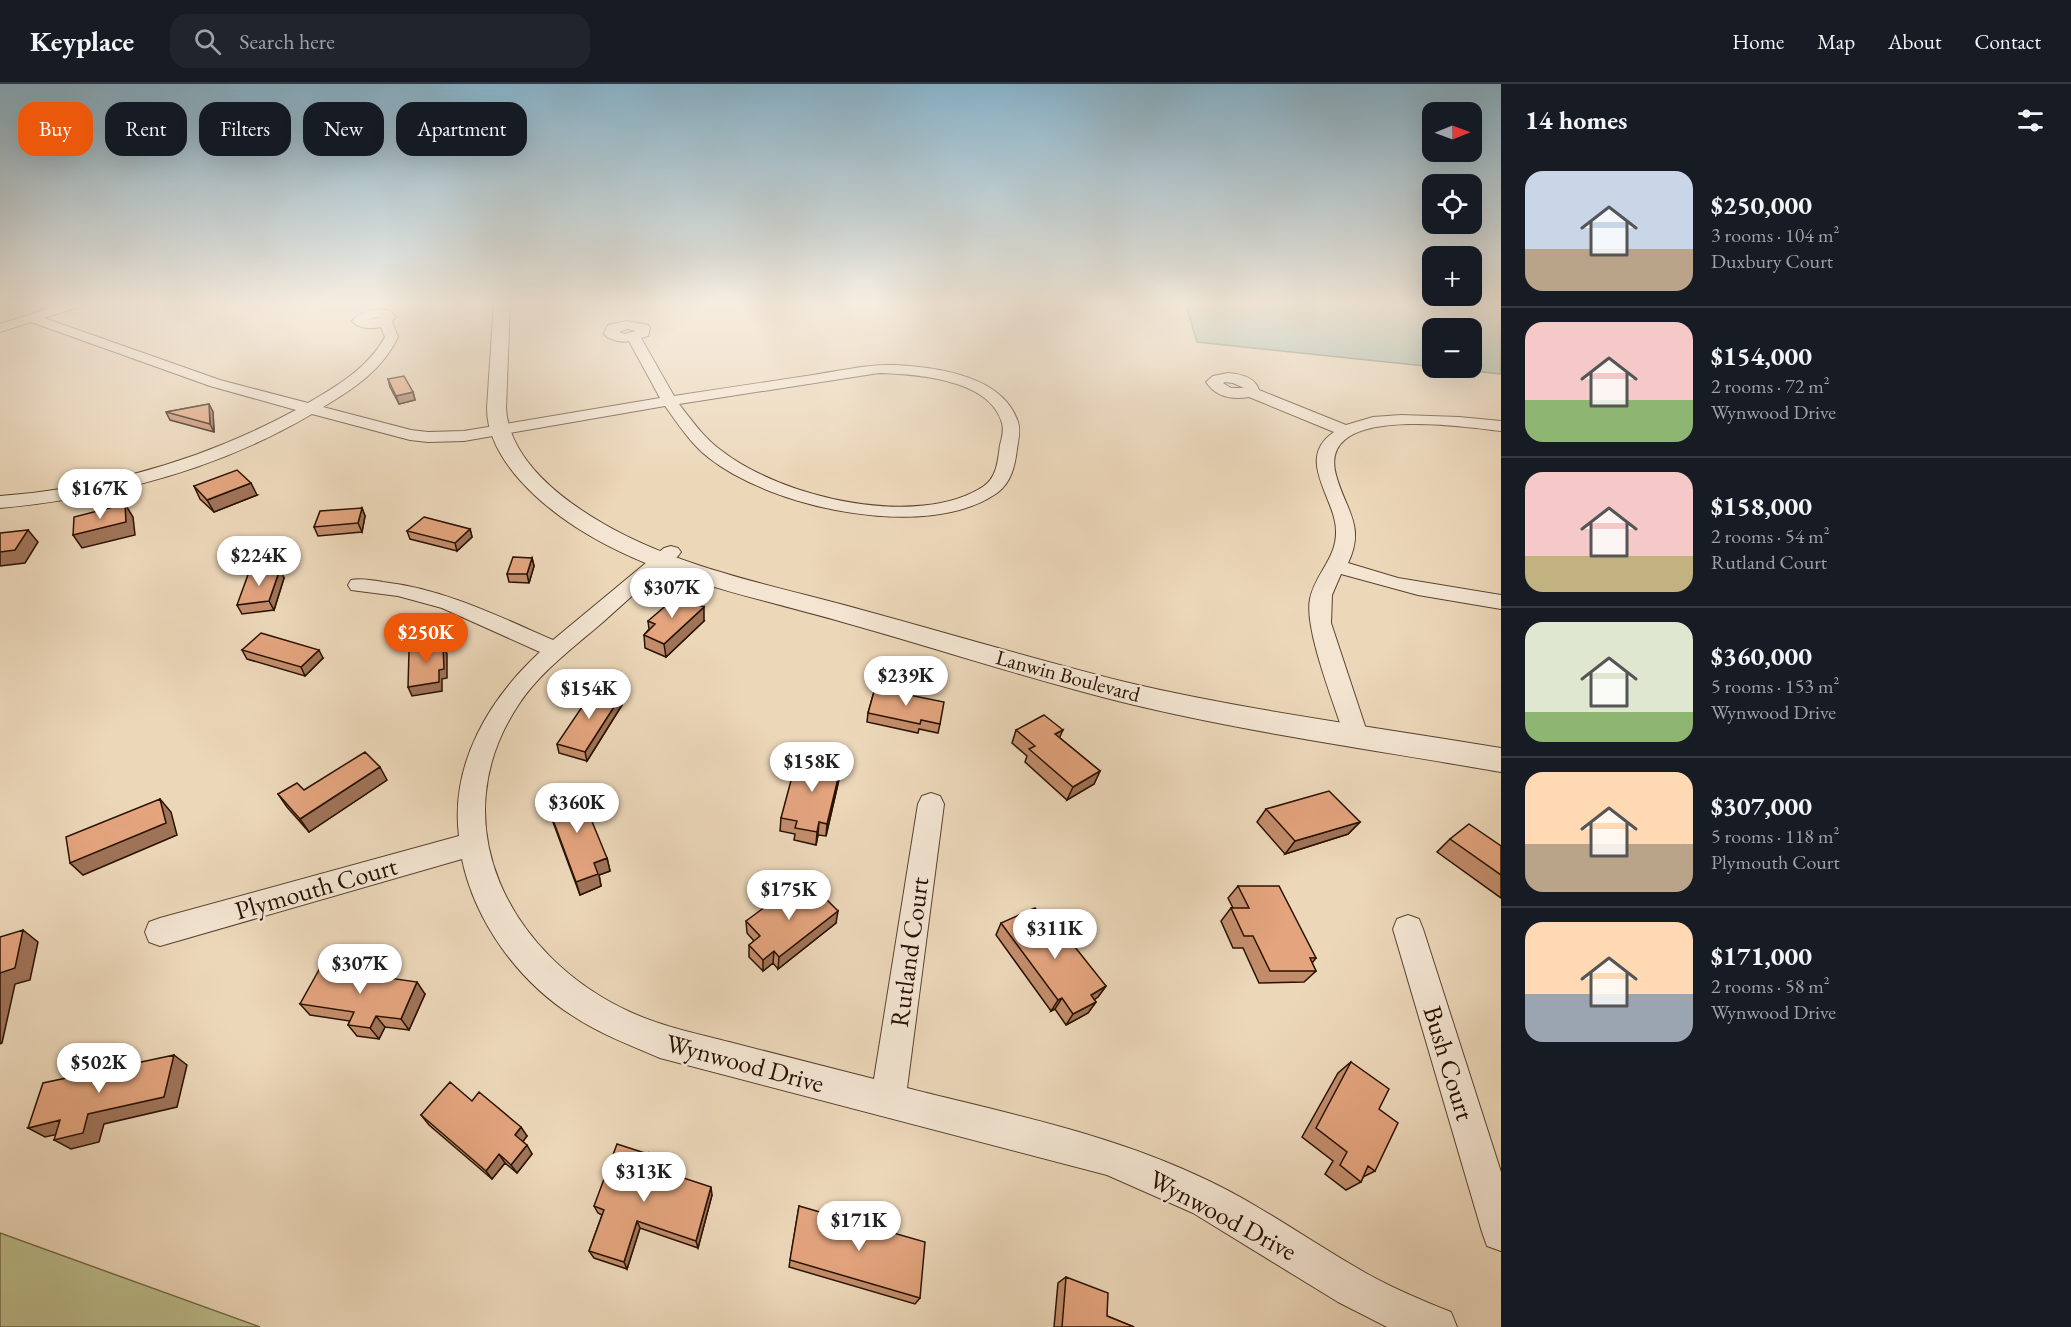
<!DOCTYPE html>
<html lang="en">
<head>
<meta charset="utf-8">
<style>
  body { margin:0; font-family:"EB Garamond",serif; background:#20242c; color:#f1f3f6; height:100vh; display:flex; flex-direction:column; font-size:22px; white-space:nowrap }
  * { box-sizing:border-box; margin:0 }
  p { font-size:20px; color:#9ea1a6 }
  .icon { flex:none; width:33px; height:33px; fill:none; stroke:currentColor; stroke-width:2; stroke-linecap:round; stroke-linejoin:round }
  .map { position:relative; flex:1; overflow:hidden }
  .details { display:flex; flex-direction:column; background:#171b24; width:570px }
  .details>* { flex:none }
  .hud { position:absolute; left:18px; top:18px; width:570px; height:54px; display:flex; gap:12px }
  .needle { width:39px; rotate:89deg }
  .controls { position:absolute; left:1422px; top:18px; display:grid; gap:12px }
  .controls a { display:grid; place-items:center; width:60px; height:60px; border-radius:12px; background:#171b24; box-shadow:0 6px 24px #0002; font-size:30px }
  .price { position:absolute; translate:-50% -51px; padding:0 14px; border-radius:21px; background:#fff; color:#222; font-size:20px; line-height:39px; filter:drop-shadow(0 2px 3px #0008) }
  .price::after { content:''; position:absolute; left:50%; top:36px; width:18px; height:14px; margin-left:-9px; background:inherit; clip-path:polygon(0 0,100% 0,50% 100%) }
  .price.selected { background:#ea580c; color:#fff }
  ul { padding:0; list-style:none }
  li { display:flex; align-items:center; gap:18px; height:150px; padding:0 24px }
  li+li { border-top:2px solid #363941 }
  li span { display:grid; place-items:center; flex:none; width:168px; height:120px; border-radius:18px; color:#555 }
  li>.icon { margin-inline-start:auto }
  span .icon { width:72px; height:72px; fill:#fffc; stroke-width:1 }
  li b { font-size:26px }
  h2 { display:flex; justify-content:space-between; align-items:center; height:72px; padding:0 24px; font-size:26px }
  .tag { padding:0 21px; border-radius:18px; background:#171b24; box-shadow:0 6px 24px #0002; font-size:21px; line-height:54px }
  .tag.selected { background:#ea580c; color:#fff }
  header { display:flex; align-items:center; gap:36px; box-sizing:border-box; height:84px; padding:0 30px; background:#171b24; border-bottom:2px solid #363941 }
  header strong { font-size:28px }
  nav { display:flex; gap:33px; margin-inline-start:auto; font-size:21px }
  .search { width:420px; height:54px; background:#20242c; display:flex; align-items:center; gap:15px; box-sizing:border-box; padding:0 21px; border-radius:18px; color:#9ea1a6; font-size:22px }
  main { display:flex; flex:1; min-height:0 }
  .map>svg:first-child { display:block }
  .green { fill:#bcbd8c; stroke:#736847; stroke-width:1.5 }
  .water { fill:#99baaa; stroke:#6d7767; stroke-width:1.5; fill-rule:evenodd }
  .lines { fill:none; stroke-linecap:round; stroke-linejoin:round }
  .minor-casing { stroke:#5a4330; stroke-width:2 }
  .tertiary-casing { stroke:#5a4330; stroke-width:2 }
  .minor { fill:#f3e5d2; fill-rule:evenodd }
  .tertiary { fill:#f3e5d2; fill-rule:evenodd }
  .wall { fill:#c38d6c; stroke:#2a1202; stroke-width:1.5 }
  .shaded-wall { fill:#9f7358; stroke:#2a1202; stroke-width:1.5 }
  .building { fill:#e3a47e; stroke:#2a1202; stroke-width:1.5 }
  .labels { text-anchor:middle; stroke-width:5; stroke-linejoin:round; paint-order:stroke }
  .street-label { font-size:21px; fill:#2a1202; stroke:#f3e5d2 }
  .near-street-label { font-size:26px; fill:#2a1202; stroke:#f3e5d2 }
</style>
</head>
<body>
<header>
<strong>Keyplace</strong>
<div class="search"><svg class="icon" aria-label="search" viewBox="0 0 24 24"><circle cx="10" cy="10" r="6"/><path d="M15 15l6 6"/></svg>Search here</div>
<nav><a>Home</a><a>Map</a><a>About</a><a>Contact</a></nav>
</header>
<main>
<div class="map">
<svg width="1501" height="1243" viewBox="0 0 1501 1243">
  <rect width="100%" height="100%" fill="#ecd7b9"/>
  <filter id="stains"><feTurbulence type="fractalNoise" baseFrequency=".00333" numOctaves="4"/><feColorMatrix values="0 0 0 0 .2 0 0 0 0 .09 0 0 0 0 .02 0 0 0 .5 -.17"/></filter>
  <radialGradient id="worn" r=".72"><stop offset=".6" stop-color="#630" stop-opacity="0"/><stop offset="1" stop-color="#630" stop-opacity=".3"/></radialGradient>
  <path class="green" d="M0,1149L260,1243H0Z"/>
  <path class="water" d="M1185,218H1448L1501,224V290L1197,258ZM1432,244H1472V284H1432Z"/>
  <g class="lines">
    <defs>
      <path id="minor" d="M69,218H86L85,221L44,234L220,296L308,319C337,302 368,284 385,253L381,243C371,245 359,245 352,237C362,225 376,224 391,227L396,233L392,237L398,253C382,286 355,304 323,323L411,346L428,348L464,347L660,314L629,257C622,259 609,256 604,250L608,241L627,237L648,241L650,244L648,252L641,254L674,312C720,305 766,298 813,291C839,287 867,280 894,281C935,283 1003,291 1018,338C1021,347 1018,357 1017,365C1015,382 1011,399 997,409C927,458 772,424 709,374C691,360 678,340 665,322L464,357L428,358L410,356L312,330C217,386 109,414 0,424V412C106,404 203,376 296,326L210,302L31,238L0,248V240ZM377,233H381L367,236ZM627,245L636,247L625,250L619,248ZM879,289C916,290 990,295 1002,339C1004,346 1002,354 1000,361C998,376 997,393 984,402C918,446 781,413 722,367C705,355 692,337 679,320Z
        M1228,289C1241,290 1255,293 1259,306L1346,341L1373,333L1401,331L1459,333L1501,337V347C1464,343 1316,319 1336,391C1345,425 1366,442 1348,479L1398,494L1501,511V525L1418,511L1341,490L1332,511L1331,539L1368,651L1365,658L1356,660L1347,658L1344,651C1334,619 1304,545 1310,515C1315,490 1337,474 1336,447C1336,414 1294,375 1334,348L1249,313C1232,316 1216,313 1206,298L1213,292ZM1225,298L1233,299L1244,304H1231L1223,299Z
        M671,462L678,464L681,468L678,472C652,493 628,516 603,538C574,563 540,588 519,620C439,739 510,873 630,928C663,943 698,950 733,959C780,971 827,983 874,995L918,720L922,712L931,709L940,712L944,720L907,1004C1009,1030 1112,1050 1207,1096C1262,1122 1311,1158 1364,1188C1392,1204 1421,1216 1451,1228L1457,1243H1387L1338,1218L1193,1129L1107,1091L660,974C630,961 600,950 573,932C519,898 475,838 462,775L160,862L149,858L145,848L149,838L160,834L459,752C450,680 489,615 540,568L442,524L398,512L351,506L348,501L351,496C361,494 372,496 383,498C444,505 498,532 553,556L664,464Z
        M1408,831L1419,835L1423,845L1501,1088V1167L1487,1162L1482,1148L1393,845L1397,835Z"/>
      <path id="tertiary" d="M494,218H510L506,324C509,376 562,416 604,440C682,485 776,502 862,526C950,550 1037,576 1125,598C1248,627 1376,643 1501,664V688C1376,666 1250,649 1126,619C1032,596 939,565 846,539C760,514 665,497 587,450C545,425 487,377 487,324Z"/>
    </defs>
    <use href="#minor" class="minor-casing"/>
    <use href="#tertiary" class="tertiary-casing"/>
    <use href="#minor" class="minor"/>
    <use href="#tertiary" class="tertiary"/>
  </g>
  <path class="wall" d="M388,295L413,308L415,316L399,320L390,303Z
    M209,320L213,328L214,348L170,336L166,328Z
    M194,402L257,411L214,428L200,415Z
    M362,424L365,432L362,448L318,452L314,443Z
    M470,445L472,453L457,467L410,455L407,447Z
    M532,474L534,482L529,499L509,498L507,490Z
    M284,494L274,526L242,530L237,521Z
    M648,537H704L666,573L645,564L644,551L649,545Z
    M242,566L323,574L305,592L247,575Z
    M875,604L940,640L938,649L919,645L918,649L867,638L868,629Z
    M622,621L587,677L559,669L557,660Z
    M1016,646L1060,654L1100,687L1094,700L1067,716L1025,678L1027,672L1012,659Z
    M800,690L840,691L826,752L818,751L816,761L794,756L795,750L780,747L781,734Z
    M387,696L309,748L287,723L278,710L304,706Z
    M546,717L607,774L610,787L599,791L601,802L580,811L550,730Z
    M1266,725L1360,738L1348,750L1285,770L1257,738Z
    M1450,755L1501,762V814L1437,768Z
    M1238,802L1316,874L1312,879L1316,887L1304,898L1259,899L1243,864H1233L1221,837L1231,824H1233L1228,814Z
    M792,816L836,839L778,885L773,879L763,887L749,873V861L754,857L747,849L746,837Z
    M1001,839L1052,846L1106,902L1098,913L1094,916L1096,918L1088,929L1066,941L1055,925L1051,927L996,851Z
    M425,910L409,946L385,943L379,955L357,952L348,941L350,937L310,931L300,920Z
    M1351,978L1375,1087L1363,1093L1361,1098L1346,1106L1325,1090L1333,1077L1302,1053L1338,989Z
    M472,1017L527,1052L523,1057L532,1070L517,1089L505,1079L492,1095L429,1041L421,1031Z
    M648,1070L650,1079L649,1082L712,1111L698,1164L640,1144L627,1185L594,1174L589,1167L602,1131L598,1129L594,1122Z
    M799,1122L920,1214L915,1220L789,1183Z
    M1066,1193L1107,1232L1134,1243H1054L1058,1199Z"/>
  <path class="shaded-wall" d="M413,308L415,316L399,320L396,312Z
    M209,320L213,328L214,348L210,340Z
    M251,399L257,411L214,428L207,416Z
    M125,420L133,433L135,451L82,464L73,451Z
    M362,424L365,432L362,448L358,439Z
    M470,445L472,453L457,467L455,459Z
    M28,446L38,458L25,479L0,482V468Z
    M532,474L534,482L529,499L527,490Z
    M280,485L284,494L274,526L269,517Z
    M704,523V537L666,573L664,560Z
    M443,561L447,570V594L442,595V607L412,612L408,603L439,586Z
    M319,566L323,574L305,592L301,583Z
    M621,612L622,621L587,677L585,668Z
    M1063,646L1057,659L1055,650Z
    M842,678L840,691L826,752L827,740Z
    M380,683L387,696L309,748L300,735Z
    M1100,687L1094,700L1067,716L1073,703Z
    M160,715L171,728L177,751L83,791L70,779Z
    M819,738L818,751L816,761L817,748Z
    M1360,738L1348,750L1285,770L1295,757Z
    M607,774L610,787L599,791L601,802L580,811L576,798L594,779Z
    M838,827L836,839L778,885L779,873Z
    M23,846L38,858L30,896L15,900L2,959L0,960V889Z
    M774,867L773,879L763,887V876Z
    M417,898L425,910L409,946L401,935Z
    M1106,902L1098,913L1083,923L1091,911Z
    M1062,914L1055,925L1051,927L1058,916Z
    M1096,918L1088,929L1066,941L1073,930Z
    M376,932L385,943L379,955L370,944Z
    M174,971L187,981L177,1023L104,1040L99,1058L71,1065L54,1056L88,1030Z
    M60,1036L77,1046L45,1053L28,1044Z
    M521,1043L527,1052L521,1060L515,1051Z
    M527,1061L532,1070L517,1089L511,1081Z
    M499,1070L505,1079L492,1095L486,1087Z
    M648,1070L650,1079L647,1089L644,1081Z
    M711,1103L712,1111L698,1164L696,1157Z
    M637,1137L640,1144L627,1185L624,1178Z"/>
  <path class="building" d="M404,292L413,308L396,312L388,295Z
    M209,320L210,340L166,328Z
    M237,386L251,399L207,416L194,402Z
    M125,420L126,438L73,451L74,433Z
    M362,424L358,439L314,443L320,427Z
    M424,433L470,445L455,459L407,447Z
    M28,446L15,466L0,468V449Z
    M513,473L532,474L527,490H507Z
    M280,485L269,517L237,521L249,488Z
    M677,512L704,523L664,560L644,551L655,540L648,537Z
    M261,549L319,566L301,583L242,566Z
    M438,555V561H443L444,585L439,586V598L408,603L409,567L421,565V558Z
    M875,604L944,618L940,640L921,636L920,640L868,629Z
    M594,605L621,612L585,668L557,660Z
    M1044,631L1063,646L1055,650L1100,687L1073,703L1029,665L1035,662L1016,646Z
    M365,668L380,683L300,735L278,710L297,699L304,706Z
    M805,671L842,678L827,740L819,738L817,748L795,744L797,737L781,734L793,689L800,690Z
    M579,706L607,774L594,779L598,790L576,798L546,717Z
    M1329,707L1360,738L1295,757L1266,725Z
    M160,715L166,739L70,779L66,753Z
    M1469,740L1501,762V791L1450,755Z
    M812,801L838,827L779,873L774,867L763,876L749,861L760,852L746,837L785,808L792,816Z
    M1238,802H1279L1316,874H1310L1316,887H1270L1253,852H1244L1231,824H1249Z
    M1035,824L1052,846L1059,843L1106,902L1091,911L1096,918L1073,930L1062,914L1058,916L1001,839Z
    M23,846L15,884L0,889V853Z
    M320,884L417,898L401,935L376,932L370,944L348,941L354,928L300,920Z
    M174,971L164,1013L88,1030L83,1049L54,1056L60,1036L28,1044L43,999Z
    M1351,978L1389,1005L1379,1025L1398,1039L1375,1087L1368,1082L1361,1098L1340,1081L1347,1068L1316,1044Z
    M450,998L472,1017L479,1008L521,1043L515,1051L527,1061L511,1081L499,1070L486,1087L421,1031Z
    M617,1060L648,1070L644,1081L711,1103L696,1157L637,1137L624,1178L589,1167L604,1126L594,1122Z
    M799,1122L925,1158L920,1214L790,1176Z
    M1066,1193L1108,1209L1107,1232L1134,1243H1062Z"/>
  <linearGradient id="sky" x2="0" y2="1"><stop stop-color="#88b6cf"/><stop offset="0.56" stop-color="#f6ede0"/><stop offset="1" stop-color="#f6ede0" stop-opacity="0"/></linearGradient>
  <rect width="1501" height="392" fill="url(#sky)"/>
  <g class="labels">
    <g class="street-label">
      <text transform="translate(1068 592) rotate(15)" y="7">Lanwin Boulevard</text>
    </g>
    <g class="near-street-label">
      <text transform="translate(316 804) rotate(-16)" y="9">Plymouth Court</text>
      <text transform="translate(909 868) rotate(-82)" y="9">Rutland Court</text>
      <text transform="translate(745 979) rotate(15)" y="9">Wynwood Drive</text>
      <text transform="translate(1449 979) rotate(73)" y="9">Bush Court</text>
      <text transform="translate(1223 1131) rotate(28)" y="9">Wynwood Drive</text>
    </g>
  </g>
  <rect width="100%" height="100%" filter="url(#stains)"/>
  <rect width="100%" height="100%" fill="url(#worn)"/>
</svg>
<div class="controls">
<a><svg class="needle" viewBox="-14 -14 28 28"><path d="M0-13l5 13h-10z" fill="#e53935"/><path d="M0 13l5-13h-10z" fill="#9ea1a6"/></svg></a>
<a><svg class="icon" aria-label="locate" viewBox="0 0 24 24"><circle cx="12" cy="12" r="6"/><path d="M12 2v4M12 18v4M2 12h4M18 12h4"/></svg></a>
<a>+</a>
<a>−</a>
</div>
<b class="price" style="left:100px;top:436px">$167K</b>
<b class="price" style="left:259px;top:503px">$224K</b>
<b class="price" style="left:672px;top:535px">$307K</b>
<b class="price selected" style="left:426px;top:580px">$250K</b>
<b class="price" style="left:906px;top:623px">$239K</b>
<b class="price" style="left:589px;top:636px">$154K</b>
<b class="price" style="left:812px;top:709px">$158K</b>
<b class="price" style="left:577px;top:750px">$360K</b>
<b class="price" style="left:789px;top:837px">$175K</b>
<b class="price" style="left:1055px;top:876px">$311K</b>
<b class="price" style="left:360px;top:911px">$307K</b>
<b class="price" style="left:99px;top:1010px">$502K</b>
<b class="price" style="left:644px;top:1119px">$313K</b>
<b class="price" style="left:859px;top:1168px">$171K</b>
<div class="hud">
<a class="tag selected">Buy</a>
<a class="tag">Rent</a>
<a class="tag">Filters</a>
<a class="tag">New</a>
<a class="tag">Apartment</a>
</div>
</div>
<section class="details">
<h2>14 homes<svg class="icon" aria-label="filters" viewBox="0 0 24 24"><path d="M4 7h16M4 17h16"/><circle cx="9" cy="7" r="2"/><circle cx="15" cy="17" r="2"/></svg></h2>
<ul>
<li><span style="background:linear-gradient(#c9d6e8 65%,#b9a48a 0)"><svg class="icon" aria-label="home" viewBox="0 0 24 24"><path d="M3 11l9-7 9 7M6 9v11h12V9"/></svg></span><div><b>$250,000</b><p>3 rooms · 104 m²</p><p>Duxbury Court</p></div></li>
<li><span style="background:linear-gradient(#f6c9c9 65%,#8fb573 0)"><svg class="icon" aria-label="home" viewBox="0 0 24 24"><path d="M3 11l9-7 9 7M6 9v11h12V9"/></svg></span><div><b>$154,000</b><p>2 rooms · 72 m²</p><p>Wynwood Drive</p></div></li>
<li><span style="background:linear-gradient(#f6c9c9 70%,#c2b280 0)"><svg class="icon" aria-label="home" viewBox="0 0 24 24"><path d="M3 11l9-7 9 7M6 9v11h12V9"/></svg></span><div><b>$158,000</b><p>2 rooms · 54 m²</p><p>Rutland Court</p></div></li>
<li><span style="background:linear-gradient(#dfe7d0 75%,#8fb573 0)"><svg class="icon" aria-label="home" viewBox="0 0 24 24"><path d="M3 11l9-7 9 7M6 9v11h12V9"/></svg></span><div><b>$360,000</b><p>5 rooms · 153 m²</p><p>Wynwood Drive</p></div></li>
<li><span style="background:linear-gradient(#ffd9b3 60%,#b9a48a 0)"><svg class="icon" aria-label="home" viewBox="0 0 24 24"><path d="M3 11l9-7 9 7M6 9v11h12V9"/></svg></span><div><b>$307,000</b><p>5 rooms · 118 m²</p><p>Plymouth Court</p></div></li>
<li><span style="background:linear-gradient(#ffd9b3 60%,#9aa5b1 0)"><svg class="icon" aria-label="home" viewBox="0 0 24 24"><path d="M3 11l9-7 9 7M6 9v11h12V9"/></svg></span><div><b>$171,000</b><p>2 rooms · 58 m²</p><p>Wynwood Drive</p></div></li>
</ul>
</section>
</main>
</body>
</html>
